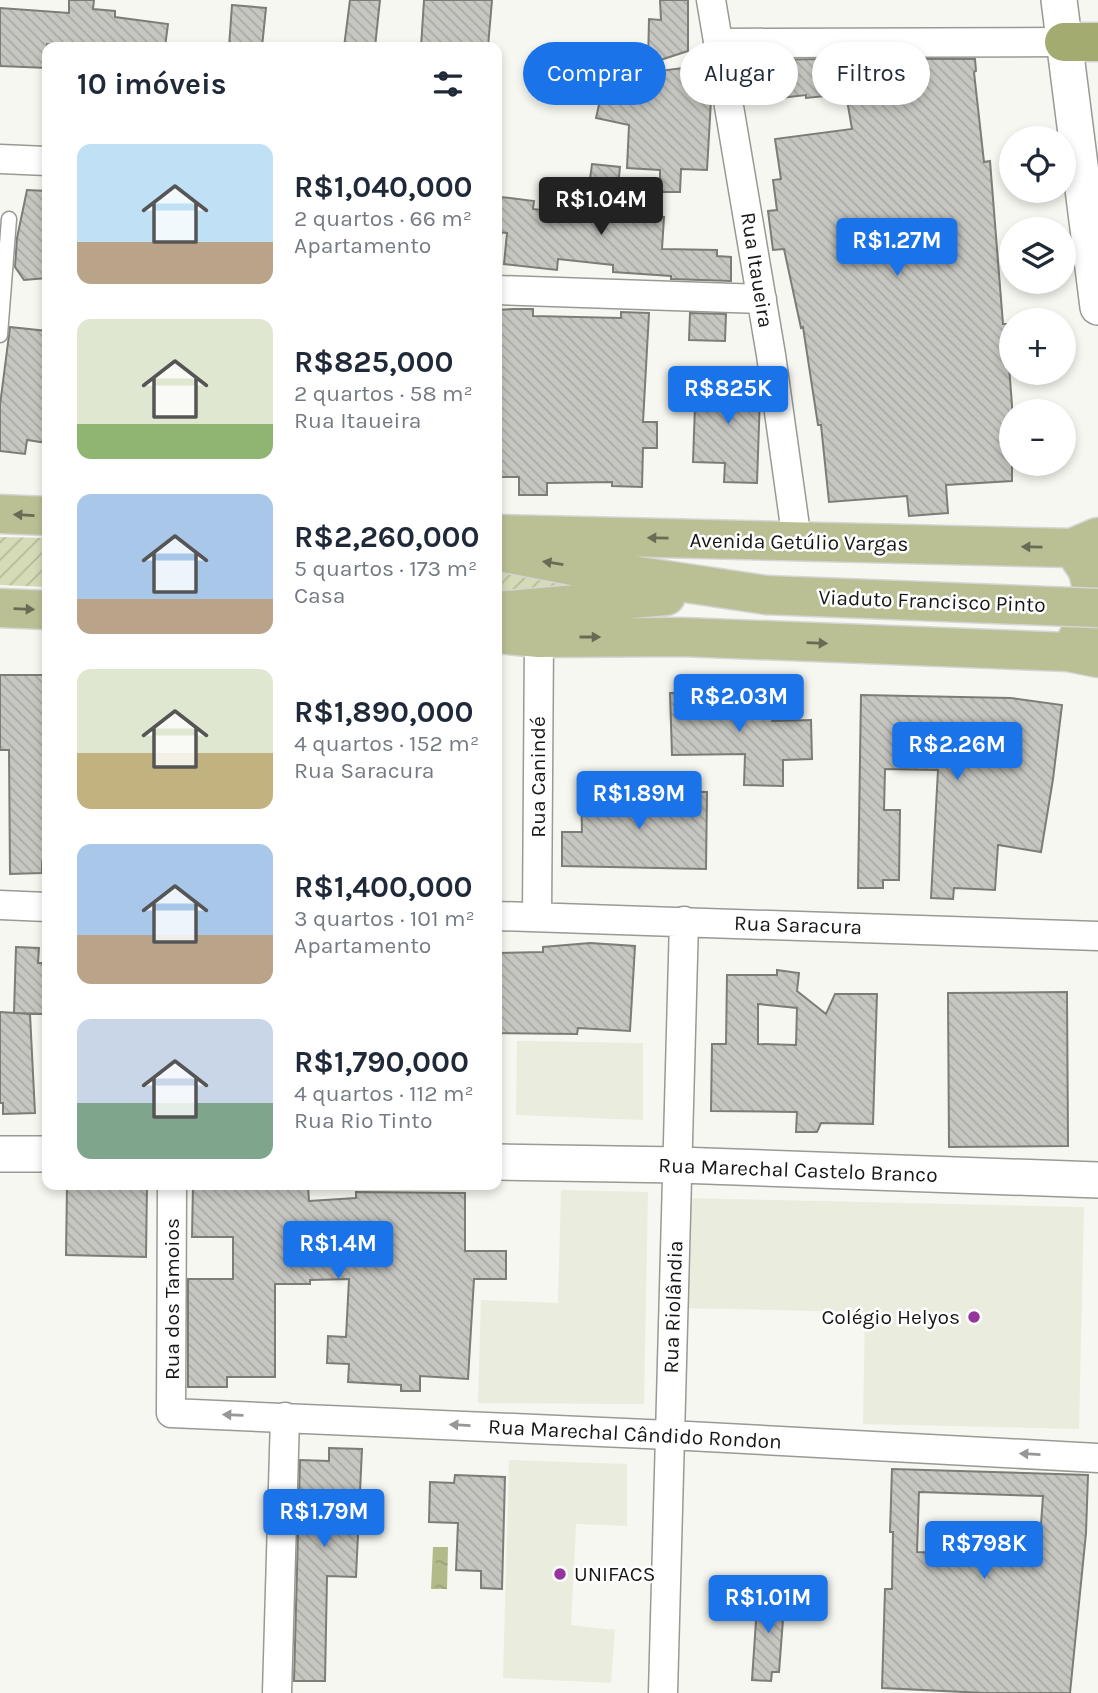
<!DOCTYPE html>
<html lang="pt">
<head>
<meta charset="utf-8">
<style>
  body { margin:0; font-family:Karla,sans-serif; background:#f2f2f3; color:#1f2937; height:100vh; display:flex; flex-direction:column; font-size:26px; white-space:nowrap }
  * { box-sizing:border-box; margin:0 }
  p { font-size:23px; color:#747a83 }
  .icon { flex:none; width:38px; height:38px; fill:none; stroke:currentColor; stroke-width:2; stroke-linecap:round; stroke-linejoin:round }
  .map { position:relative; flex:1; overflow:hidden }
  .details { position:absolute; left:42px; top:42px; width:460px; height:1148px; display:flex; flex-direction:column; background:#fff; border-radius:14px; box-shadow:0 4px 10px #0003 }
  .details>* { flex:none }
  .banner { position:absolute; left:523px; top:42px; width:469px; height:63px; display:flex; gap:14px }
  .tools { position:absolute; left:999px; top:126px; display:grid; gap:14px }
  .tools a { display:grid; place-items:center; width:77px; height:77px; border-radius:50%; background:#fff; box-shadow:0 4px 10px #0003; font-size:35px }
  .price { position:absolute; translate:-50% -60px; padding:0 16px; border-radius:7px; background:#1a73e8; color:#fff; font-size:23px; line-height:46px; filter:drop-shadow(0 2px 4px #0008) }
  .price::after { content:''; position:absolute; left:50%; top:42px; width:21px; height:16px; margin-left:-10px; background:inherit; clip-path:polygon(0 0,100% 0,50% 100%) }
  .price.on { background:#222; color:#fff }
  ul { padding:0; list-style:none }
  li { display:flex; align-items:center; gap:21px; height:175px; padding:0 35px }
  li span { display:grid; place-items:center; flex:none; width:196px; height:140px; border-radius:14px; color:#555 }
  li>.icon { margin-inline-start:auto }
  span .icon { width:84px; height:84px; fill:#fffc; stroke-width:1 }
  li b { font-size:30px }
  h2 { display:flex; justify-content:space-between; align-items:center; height:84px; padding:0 35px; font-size:30px }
  .chip { padding:0 24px; border-radius:32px; background:#fff; box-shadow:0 4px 10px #0003; font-size:24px; line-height:63px }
  .chip.on { background:#1a73e8; color:#fff }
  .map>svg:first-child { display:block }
  .built { fill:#eaecde }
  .garden { fill:url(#garden-furrows) }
  .water { fill:url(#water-ripples) }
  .building { fill:url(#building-back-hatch); stroke:#7c7d76; stroke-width:2; fill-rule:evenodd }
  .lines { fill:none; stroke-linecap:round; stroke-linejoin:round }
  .service-casing { stroke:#999a94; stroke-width:17 }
  .minor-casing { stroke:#999a94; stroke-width:31 }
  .tertiary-casing { stroke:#999a94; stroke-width:38 }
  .primary-casing { stroke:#d5d5d5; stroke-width:41 }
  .trunk-casing { stroke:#d5d5d5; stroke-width:41 }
  .service { stroke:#fff; stroke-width:14 }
  .minor { stroke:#fff; stroke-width:28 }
  .tertiary { stroke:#fff; stroke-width:35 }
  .primary { stroke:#bbc094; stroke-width:38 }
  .trunk { stroke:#a4ab70; stroke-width:38 }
  .primary-bridge-casing { stroke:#d5d5d5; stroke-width:41; stroke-linecap:butt }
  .primary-bridge { stroke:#bbc094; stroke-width:38 }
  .oneway { fill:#696c54 }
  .oneway2 { fill:#979796 }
  .poi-dot { fill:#95359e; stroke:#fff; stroke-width:2.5 }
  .labels { text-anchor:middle; stroke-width:5; stroke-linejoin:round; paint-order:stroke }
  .street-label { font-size:21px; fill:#171815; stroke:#fff }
  .poi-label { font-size:21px; fill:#171815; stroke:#fff; text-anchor:end }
</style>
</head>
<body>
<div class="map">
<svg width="1098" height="1693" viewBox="0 0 1098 1693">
  <defs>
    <pattern id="garden-furrows" width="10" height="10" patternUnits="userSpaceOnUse" patternTransform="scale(1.75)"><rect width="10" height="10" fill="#d5dab7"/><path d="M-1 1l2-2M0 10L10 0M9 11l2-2" fill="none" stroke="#b6ba9c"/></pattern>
    <pattern id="water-ripples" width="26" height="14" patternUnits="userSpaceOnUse" patternTransform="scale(1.75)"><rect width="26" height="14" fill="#b3ba8a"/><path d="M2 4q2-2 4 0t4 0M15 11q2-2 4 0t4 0" fill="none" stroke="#999f76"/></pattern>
    <pattern id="building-back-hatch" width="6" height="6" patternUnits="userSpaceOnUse" patternTransform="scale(1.75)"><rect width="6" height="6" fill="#c6c7c1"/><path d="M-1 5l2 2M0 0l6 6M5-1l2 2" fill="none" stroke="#a9aaa5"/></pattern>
  </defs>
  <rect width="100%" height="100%" fill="#f6f7f0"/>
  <path class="built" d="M517,1041L643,1043V1120L516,1115Z
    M561,1190L648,1192L644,1404L478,1403L481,1300L558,1303Z
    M685,1198L1084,1207L1079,1429L863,1424L865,1312L683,1308Z
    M509,1460L627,1464V1526L576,1524L571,1625L615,1630L611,1683L503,1678Z"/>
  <path class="garden" d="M0,537L47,538V587L0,585Z
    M497,551L585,584L497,597Z"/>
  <path class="water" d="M433,1547H448L447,1589H431Z"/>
  <path class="building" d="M69,0H94L93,9L115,11V17L168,24L165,47H91L47,44V68L0,66V8L69,13Z
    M350,0H380L375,47H344Z
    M424,0H492L488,47H421Z
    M660,0H688V51L648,64L649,19L661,20Z
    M232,5L266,8L262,47H229Z
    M826,59L827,63L846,59H975L976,71L974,72L984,162L990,161L1003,324H1007L1011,366H1009L1012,405V481L946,485L948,513L909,516L907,496L829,502L821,425H818L803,327L801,328L784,249L773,250L768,211L777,210L773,180L781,179L775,139L852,129L846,94L806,98V95L761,100L757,60Z
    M608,65L645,73L705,65L711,100L707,170L681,169L680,192H660V170L627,168L629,125L596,118Z
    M592,164L620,167L615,214L664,217L662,249L717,250V256L731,257V281L671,279V276L613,272V265L558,259L557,270L504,264L507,233L497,232L501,197L534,201L533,209L581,215L583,201L587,202Z
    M27,190L47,191V278L24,280L15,267L17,238Z
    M514,309H533V316L621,318V312L649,313L643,422H657V448H643L642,487L612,486V482L547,483V495H519V477H497V310Z
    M690,313L726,314L725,341L689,340Z
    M10,327L47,331V443L27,440L25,454L0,451V405Z
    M696,377L758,380L760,396L757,483L724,482L725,463L693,462Z
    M0,675H47V862H42V873L10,874L9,750H0Z
    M715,692V701L773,702L772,721L811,720L812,759L783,760V786L744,785L745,754L672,755L670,693Z
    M861,695L1011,698L1062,705L1053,779L1041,852L998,845L995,890L954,888L953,899L931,898L938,770L885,769L884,810H900L899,880H883V888H858Z
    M581,790L707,792L706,869L562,866V832H582Z
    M590,943L635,946L630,1031L578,1028L577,1034L497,1033V953L543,952V947Z
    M16,947L39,948L38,963H47V1014L14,1013Z
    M777,970L799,973L797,991L826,1014L835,994H877L873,1124L821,1123L817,1132H796L797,1112L711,1111L712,1044H726L727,975H777ZM758,1004L797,1008L796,1045L758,1044Z
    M1067,992L1068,1146L949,1147L948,993Z
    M0,1012L30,1014L35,1113L3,1114V1103H0Z
    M67,1185L147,1186L146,1257L66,1255Z
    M193,1185H308L309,1201L356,1198V1192L465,1193V1251H506V1279H474L468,1379L420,1376V1391H401V1385L348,1382L349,1364L327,1363L328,1336L346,1337L349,1279L310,1280V1284H275V1377H227V1387H188V1279H233V1237H192Z
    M329,1448L362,1449L356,1577L327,1576L325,1681H294L300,1460L329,1461Z
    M892,1469L1088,1475L1086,1533L1070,1693H984L882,1688L885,1589H892L893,1532H890ZM919,1492L1043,1496L1040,1539L999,1535L998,1554L917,1552Z
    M455,1475L505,1477L502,1589L481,1588V1571L456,1570L458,1523L429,1522L430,1482L454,1483Z
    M758,1591L785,1593L779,1672H772L771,1681L752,1680Z"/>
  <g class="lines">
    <defs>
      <path id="service" d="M0,335L9,219"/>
      <path id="minor" d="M711,0L771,355L797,541
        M720,43L1064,42
        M0,159L47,161
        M497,290L762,299
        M0,905L47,907
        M497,916L1098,936
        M537,917L539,638
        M172,1185L171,1413L669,1435L1098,1458
        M277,1693L285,1417
        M663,1693L684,921"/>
      <path id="tertiary" d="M1059,0L1098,307
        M0,1154H47
        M497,1162L678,1165L1098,1180"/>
      <path id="primary" d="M0,514L47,516
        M497,534L1072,548L1098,537
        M1072,548C1077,555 1085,564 1088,572C1095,592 1089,623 1077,639
        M499,552L578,567L766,595
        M0,608L47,610
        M497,611L666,596
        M497,634L539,638L682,637L1068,652L1098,658"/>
      <path id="trunk" d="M1064,42H1098"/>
    </defs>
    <use href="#service" class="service-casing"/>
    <use href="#minor" class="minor-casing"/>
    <use href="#tertiary" class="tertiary-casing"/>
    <use href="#primary" class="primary-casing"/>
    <use href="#trunk" class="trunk-casing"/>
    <use href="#service" class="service"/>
    <use href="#minor" class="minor"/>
    <use href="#tertiary" class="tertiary"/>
    <use href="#primary" class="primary"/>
    <use href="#trunk" class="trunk"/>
    <defs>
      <path id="primary-bridge" d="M766,595L1098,608"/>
    </defs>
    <use href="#primary-bridge" class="primary-bridge-casing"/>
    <use href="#primary-bridge" class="primary-bridge"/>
  </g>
  <defs><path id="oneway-solid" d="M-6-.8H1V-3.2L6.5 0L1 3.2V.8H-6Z" transform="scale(1.75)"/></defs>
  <g class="oneway">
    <use href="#oneway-solid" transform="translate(24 515) rotate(-177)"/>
    <use href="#oneway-solid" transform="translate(658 538) rotate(-179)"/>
    <use href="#oneway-solid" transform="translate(1032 547) rotate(-179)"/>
    <use href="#oneway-solid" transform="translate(553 563) rotate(-171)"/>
    <use href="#oneway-solid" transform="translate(24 609) rotate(2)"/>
    <use href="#oneway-solid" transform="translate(590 637)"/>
    <use href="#oneway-solid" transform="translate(817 643) rotate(2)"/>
  </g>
  <g class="oneway2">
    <use href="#oneway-solid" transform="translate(233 1415) rotate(-178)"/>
    <use href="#oneway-solid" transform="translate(460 1425) rotate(-177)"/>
    <use href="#oneway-solid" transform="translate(1030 1454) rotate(-177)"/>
  </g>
  <g class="poi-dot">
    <circle cx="974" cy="1317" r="7"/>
    <circle cx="560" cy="1574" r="7"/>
  </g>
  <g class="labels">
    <g class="street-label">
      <text transform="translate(757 270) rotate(81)" y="7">Rua Itaueira</text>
      <text transform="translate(799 542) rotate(1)" y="7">Avenida Getúlio Vargas</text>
      <text transform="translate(932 601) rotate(2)" y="7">Viaduto Francisco Pinto</text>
      <text transform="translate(538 777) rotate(-90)" y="7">Rua Canindé</text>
      <text transform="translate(798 925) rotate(2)" y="7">Rua Saracura</text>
      <text transform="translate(798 1170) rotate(2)" y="7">Rua Marechal Castelo Branco</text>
      <text transform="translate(172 1299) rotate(-90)" y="7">Rua dos Tamoios</text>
      <text transform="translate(673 1307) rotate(-88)" y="7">Rua Riolândia</text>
      <text transform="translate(635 1434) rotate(3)" y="7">Rua Marechal Cândido Rondon</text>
    </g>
    <g class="poi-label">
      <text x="960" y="1324">Colégio Helyos</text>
      <text x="574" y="1581" text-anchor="start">UNIFACS</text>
    </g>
  </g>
</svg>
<div class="tools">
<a><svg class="icon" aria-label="locate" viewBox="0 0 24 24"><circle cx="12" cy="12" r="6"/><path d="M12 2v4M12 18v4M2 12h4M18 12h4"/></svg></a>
<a><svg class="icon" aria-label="layers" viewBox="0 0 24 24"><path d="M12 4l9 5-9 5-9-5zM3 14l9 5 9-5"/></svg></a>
<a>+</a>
<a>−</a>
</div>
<b class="price on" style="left:601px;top:237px">R$1.04M</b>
<b class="price" style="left:897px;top:278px">R$1.27M</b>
<b class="price" style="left:728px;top:426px">R$825K</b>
<b class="price" style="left:739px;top:734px">R$2.03M</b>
<b class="price" style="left:957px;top:782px">R$2.26M</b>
<b class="price" style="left:639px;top:831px">R$1.89M</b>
<b class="price" style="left:338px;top:1281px">R$1.4M</b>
<b class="price" style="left:324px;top:1549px">R$1.79M</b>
<b class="price" style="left:984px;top:1581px">R$798K</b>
<b class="price" style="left:768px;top:1635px">R$1.01M</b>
<div class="banner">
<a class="chip on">Comprar</a>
<a class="chip">Alugar</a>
<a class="chip">Filtros</a>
</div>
<section class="details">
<h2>10 imóveis<svg class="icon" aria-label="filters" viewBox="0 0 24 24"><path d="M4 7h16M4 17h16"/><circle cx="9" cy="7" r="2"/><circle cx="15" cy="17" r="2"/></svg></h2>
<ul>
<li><span style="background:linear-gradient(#bfe0f5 70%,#b9a48a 0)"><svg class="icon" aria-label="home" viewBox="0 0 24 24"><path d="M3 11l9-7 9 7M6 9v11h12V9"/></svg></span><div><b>R$1,040,000</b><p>2 quartos · 66 m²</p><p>Apartamento</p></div></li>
<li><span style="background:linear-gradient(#dfe7d0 75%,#8fb573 0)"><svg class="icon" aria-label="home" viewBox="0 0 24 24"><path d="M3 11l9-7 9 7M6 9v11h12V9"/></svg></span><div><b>R$825,000</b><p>2 quartos · 58 m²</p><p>Rua Itaueira</p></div></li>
<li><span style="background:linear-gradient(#a9c7e8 75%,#b9a48a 0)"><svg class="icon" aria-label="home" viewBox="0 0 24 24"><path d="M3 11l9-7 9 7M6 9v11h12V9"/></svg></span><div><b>R$2,260,000</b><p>5 quartos · 173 m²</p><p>Casa</p></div></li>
<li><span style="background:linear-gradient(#dfe7d0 60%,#c2b280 0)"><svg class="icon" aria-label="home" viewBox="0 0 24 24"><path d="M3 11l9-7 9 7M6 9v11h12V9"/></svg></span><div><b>R$1,890,000</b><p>4 quartos · 152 m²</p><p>Rua Saracura</p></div></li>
<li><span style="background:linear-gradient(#a9c7e8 65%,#b9a48a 0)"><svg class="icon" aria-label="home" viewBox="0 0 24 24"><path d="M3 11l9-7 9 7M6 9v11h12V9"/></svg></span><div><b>R$1,400,000</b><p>3 quartos · 101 m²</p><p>Apartamento</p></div></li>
<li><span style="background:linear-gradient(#c9d6e8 60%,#7fa58c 0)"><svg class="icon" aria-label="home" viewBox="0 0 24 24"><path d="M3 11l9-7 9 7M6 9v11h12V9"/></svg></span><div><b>R$1,790,000</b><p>4 quartos · 112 m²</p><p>Rua Rio Tinto</p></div></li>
</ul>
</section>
</div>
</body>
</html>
